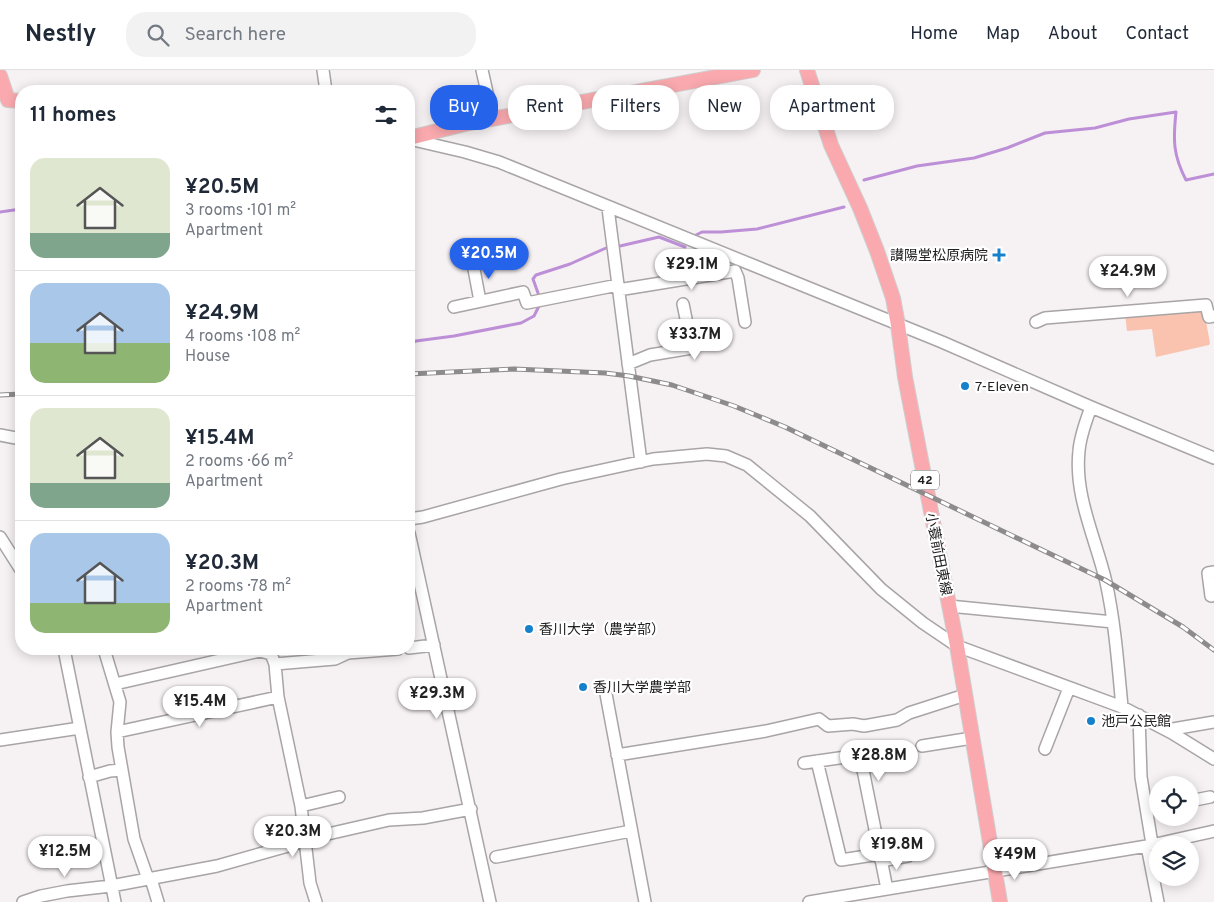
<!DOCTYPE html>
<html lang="en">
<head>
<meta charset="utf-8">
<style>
  body { margin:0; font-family:Overpass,"Noto Sans JP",sans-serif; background:#f2f2f3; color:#1f2937; height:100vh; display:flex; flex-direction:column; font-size:19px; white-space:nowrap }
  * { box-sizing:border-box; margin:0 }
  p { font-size:16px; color:#747a83 }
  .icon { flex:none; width:28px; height:28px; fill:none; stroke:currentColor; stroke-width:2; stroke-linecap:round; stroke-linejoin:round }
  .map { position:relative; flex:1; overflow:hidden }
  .side { position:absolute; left:15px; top:15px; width:400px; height:570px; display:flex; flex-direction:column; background:#fff; border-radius:20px; box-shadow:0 2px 12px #0003 }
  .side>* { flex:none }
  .top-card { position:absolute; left:430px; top:15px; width:475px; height:45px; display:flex; gap:10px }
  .fabs { position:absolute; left:1149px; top:706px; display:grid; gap:10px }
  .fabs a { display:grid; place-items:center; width:50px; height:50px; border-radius:50%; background:#fff; box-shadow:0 2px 12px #0003; font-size:25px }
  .price { position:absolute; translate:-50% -42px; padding:0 11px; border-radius:18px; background:#fff; color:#222; font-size:16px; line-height:32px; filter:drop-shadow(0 1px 2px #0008) }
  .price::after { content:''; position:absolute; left:50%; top:30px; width:15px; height:11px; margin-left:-8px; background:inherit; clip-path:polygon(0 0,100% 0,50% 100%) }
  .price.selected { background:#2563eb; color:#fff }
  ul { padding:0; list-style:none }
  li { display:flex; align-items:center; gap:15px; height:125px; padding:0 15px }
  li+li { border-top:1px solid #e0e1e3 }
  li span { display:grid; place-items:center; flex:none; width:140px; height:100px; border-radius:15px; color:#555 }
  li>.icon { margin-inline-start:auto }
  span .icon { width:60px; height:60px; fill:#fffc; stroke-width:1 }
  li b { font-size:21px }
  h2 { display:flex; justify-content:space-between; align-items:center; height:60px; padding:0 15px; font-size:21px }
  .chip { padding:0 18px; border-radius:20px; background:#fff; box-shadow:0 2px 12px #0003; font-size:18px; line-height:45px }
  .chip.selected { background:#2563eb; color:#fff }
  header { display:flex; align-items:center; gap:30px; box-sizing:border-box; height:70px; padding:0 25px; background:#fff; border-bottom:1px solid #e0e1e3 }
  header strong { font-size:24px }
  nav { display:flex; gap:28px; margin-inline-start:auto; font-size:18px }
  .search { width:350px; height:45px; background:#f2f2f3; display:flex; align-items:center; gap:12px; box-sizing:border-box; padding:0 18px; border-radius:20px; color:#747a83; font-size:19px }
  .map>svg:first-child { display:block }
  .green { fill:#f9c3af }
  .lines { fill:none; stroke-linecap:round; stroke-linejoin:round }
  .stream { stroke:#bc8fd7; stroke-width:3 }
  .minor-casing { stroke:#a9a4a6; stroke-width:14 }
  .major-casing { stroke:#cecece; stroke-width:16 }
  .minor { stroke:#fff; stroke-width:11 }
  .major { stroke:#faaaaf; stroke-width:14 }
  .rail-casing { stroke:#8e8b8c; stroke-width:5 }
  .rail { stroke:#fff; stroke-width:3; stroke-dasharray:9; stroke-linecap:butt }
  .poi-dot { fill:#1681cb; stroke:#fff; stroke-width:2 }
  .labels { text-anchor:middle; stroke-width:4.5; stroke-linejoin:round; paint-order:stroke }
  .shield { fill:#fff; stroke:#646364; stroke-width:1 }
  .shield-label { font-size:12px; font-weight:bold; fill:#222021 }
  .poi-label { font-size:14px; fill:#222021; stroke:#fff; text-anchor:start }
  .street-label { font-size:14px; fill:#222021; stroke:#fff }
</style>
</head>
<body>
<header>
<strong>Nestly</strong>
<div class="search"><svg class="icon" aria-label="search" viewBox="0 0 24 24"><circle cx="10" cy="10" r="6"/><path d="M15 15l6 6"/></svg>Search here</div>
<nav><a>Home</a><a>Map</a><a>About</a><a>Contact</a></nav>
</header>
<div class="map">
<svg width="1214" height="832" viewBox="0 0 1214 832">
  <rect width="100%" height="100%" fill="#f6f1f3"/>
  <path class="green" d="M1204,241L1210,273L1209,275L1156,287L1152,259L1127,261L1125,244Z"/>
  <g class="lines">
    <path class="stream" d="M864,110L917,96L974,88L1007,78L1045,63L1095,58L1129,49L1176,42C1173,70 1173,85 1186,110L1214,104
      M0,142L21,139
      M696,165L702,162H721L757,159L844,137
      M620,176L659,167L685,177
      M538,223L533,209L536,205L570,194L606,178
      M409,274L416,271L454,266L521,253L534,246L539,236"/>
    <defs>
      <path id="minor" d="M323,0L326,21
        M482,0L493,49
        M409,69L465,82L499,92L942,272L1091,337L1214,388
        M608,138L641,392
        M473,194L480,231
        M618,220L735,201L738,208L745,252
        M454,237L523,222L527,233L618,215
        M1036,252L1045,248L1206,235L1209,247L1214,246
        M628,294L650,285L692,278L683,234
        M1091,337C1086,351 1080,366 1079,381C1074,426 1096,469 1106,512C1115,553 1118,595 1122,637
        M0,365L21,369
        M409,449L423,447L561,409L653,389L707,384L726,386L747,395L810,446L881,519L923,553L957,576L1122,637L1172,663L1214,689
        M409,463L490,832
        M0,467L21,500
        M1214,502L1208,503L1211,526L1214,525
        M949,536L1113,552
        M409,578L434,575
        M64,579L115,832
        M104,579L120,632L117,662L118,677L134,769L148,809
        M275,594L335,589L348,583L398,579
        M115,614L260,581L271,584L275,594L278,627L301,736L310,813L316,832
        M606,624L645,832
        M1139,645L1141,707L1152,774
        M1167,660L1214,652
        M117,662L278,627
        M0,670L80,658
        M922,676L972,668
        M1045,679L1069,618
        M617,685L766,661L819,649L828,656L853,654L864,656L897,650L909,643L965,625
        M817,691L841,790L880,784
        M804,693L860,685L887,819
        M89,707L110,701L122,700
        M1190,731L1210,727
        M301,736L339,727
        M1147,776L1158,832
        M496,787L631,761
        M881,791L908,786
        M151,809L158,832
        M23,832L41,826L67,821L111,816L217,796L288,776L306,769L389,750L423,748L471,739
        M809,832L1147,776L1214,761"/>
      <path id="major" d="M807,0L831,75L860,138L877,181L893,228L898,255L905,307L957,576L1000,832
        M0,6L8,30L21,31
        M409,68L465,54L753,0"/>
    </defs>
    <use href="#minor" class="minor-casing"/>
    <use href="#major" class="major-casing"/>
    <use href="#minor" class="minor"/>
    <use href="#major" class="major"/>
    <defs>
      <path id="rail" d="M409,304L514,299L605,303L629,306L672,315L734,336L785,357L1105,510L1183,557L1214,580
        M0,325L21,324"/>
    </defs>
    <use href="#rail" class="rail-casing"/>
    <use href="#rail" class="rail"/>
  </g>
  <g class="poi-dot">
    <path d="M996.5 177.5h5v5h5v5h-5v5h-5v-5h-5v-5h5z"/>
    <circle cx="965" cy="316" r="5"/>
    <circle cx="529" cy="559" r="5"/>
    <circle cx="583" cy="617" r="5"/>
    <circle cx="1091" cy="651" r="5"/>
  </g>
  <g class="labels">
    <rect class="shield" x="911" y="400.5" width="28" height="19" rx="4"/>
    <g class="shield-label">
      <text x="925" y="414">42</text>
    </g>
    <g class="poi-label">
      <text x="988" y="190" text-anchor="end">讃陽堂松原病院</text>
      <text x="975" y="321">7-Eleven</text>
      <text x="539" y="564">香川大学（農学部）</text>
      <text x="593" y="622">香川大学農学部</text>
      <text x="1101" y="656">池戸公民館</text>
    </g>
    <g class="street-label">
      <text transform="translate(939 484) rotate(79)" y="5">小蓑前田東線</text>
    </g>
  </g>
</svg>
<div class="fabs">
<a><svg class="icon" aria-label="locate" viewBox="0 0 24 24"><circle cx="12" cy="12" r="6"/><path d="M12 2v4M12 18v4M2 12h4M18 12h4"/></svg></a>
<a><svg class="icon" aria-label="layers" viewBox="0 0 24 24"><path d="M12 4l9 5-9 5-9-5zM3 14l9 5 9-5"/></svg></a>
</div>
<b class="price selected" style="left:489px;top:210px">¥20.5M</b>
<b class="price" style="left:692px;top:221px">¥29.1M</b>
<b class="price" style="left:1128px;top:228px">¥24.9M</b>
<b class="price" style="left:695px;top:291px">¥33.7M</b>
<b class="price" style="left:437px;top:650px">¥29.3M</b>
<b class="price" style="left:200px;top:658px">¥15.4M</b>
<b class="price" style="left:879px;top:712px">¥28.8M</b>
<b class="price" style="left:293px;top:788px">¥20.3M</b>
<b class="price" style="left:897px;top:801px">¥19.8M</b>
<b class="price" style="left:65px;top:808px">¥12.5M</b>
<b class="price" style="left:1015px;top:811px">¥49M</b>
<div class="top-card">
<a class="chip selected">Buy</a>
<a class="chip">Rent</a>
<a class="chip">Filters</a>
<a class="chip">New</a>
<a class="chip">Apartment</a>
</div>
<section class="side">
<h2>11 homes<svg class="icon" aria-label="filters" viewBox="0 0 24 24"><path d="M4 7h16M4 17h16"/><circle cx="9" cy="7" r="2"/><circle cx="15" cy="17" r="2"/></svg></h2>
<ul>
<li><span style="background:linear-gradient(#dfe7d0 75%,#7fa58c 0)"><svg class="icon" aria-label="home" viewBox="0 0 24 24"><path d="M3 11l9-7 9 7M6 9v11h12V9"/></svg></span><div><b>¥20.5M</b><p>3 rooms · 101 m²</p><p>Apartment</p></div></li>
<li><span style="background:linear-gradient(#a9c7e8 60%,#8fb573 0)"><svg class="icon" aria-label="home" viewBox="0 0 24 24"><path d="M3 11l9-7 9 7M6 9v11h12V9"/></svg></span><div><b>¥24.9M</b><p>4 rooms · 108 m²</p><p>House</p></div></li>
<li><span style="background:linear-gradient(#dfe7d0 75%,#7fa58c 0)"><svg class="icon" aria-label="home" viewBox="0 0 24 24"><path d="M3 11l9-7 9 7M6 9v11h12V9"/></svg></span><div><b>¥15.4M</b><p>2 rooms · 66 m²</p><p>Apartment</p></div></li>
<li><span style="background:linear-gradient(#a9c7e8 70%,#8fb573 0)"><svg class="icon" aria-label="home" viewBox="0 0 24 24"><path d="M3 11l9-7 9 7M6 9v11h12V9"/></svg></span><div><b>¥20.3M</b><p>2 rooms · 78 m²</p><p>Apartment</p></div></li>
</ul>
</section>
</div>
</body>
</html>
